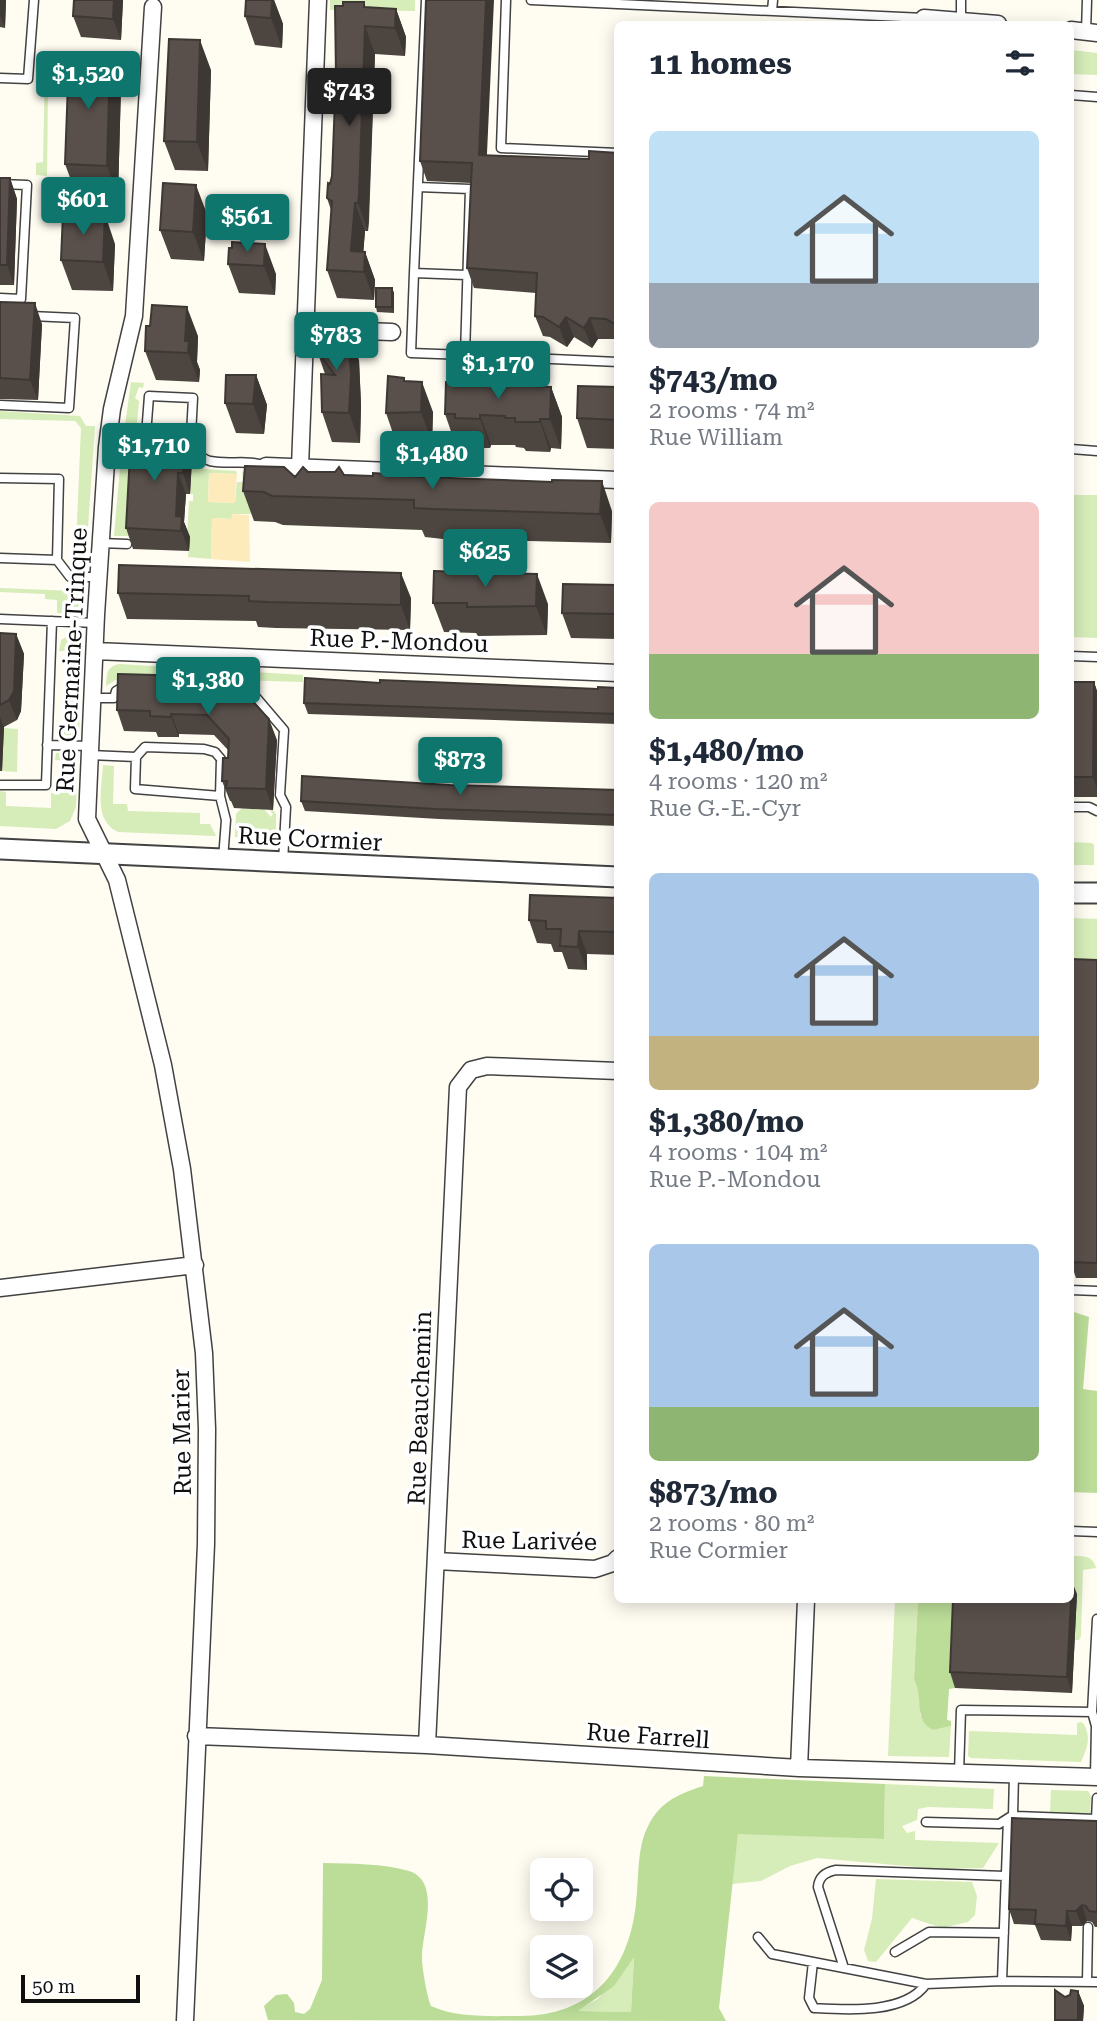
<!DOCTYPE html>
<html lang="en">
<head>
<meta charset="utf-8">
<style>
  body { margin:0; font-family:"Roboto Serif",serif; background:#f2f2f3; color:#1f2937; height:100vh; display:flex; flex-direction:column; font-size:26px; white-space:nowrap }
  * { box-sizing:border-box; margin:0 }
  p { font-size:23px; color:#747a83 }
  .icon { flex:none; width:38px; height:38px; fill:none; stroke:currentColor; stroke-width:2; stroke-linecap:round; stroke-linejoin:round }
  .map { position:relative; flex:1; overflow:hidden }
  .sheet { position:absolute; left:614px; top:21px; width:460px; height:1582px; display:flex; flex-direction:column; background:#fff; border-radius:10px; box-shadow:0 4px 18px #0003 }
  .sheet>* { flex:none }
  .buttons { position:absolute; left:530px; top:1858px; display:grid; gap:14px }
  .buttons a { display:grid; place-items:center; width:63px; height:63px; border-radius:10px; background:#fff; box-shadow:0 4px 18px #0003; font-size:35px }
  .scale { position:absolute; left:21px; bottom:18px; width:119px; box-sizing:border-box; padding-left:7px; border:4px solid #0f0f0f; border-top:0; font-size:19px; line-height:24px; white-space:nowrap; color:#0f0f0f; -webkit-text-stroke:5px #fff; paint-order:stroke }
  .price { position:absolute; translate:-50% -60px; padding:0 16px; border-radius:7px; background:#0f766e; color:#fff; font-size:23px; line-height:46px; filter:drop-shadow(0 2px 4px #0008) }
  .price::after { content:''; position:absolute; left:50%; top:42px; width:21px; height:16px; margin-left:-10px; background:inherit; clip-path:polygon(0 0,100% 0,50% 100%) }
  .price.on { background:#222; color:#fff }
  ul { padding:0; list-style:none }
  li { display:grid; align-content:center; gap:14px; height:371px; padding:0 35px }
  li span { display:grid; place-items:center; height:217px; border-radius:10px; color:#555 }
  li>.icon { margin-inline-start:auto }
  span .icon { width:126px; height:126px; fill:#fffc; stroke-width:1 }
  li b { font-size:30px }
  h2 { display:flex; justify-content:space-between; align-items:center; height:84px; padding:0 35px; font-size:30px }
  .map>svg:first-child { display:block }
  .green { fill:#d6ecb9 }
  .forest { fill:#bbdd98; fill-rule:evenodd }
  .sand { fill:#fdebbc }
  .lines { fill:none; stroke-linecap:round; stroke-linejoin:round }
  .service-casing { stroke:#424242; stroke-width:11 }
  .minor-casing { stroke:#424242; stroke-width:19 }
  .tertiary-casing { stroke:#424242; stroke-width:23 }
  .service { stroke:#fff; stroke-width:8 }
  .minor { stroke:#fff; stroke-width:16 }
  .tertiary { stroke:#fff; stroke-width:19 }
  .wall { fill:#4d4540 }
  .shaded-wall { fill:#3e3834 }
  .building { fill:#59504b; stroke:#3e3834; stroke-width:2 }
  .labels { text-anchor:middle; stroke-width:7; stroke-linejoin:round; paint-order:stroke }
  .street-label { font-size:24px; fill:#0f0f0f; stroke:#fff }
</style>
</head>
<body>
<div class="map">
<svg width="1097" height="2021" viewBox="0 0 1097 2021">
  <rect width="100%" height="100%" fill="#fffcf2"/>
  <path class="green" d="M330,0H415V11L330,10Z
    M1071,50L1097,53V75L1071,74Z
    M50,65L48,87L47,176L36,175V163L43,162L45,69Z
    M131,382L144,383L143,388L139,387L135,398L139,401L137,423H133L131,436L135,441L123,440Z
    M0,411L80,416L86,426H95L85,570L75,569L81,428L75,421L0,419Z
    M121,456H138L134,536H114Z
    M192,459L198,461L204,469L236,471L237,474L209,473L208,502L235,503L237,482H243L242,472L249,469L252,514H232V519L212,518L211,559L188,557L190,538L187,537L189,501H193V494H190Z
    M1071,495H1097V638L1071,637Z
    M0,588L73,591L84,589V614L57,613V600L45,599V594L0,592Z
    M76,631L83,632L79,737L56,736V729H69L72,651H59L61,640Z
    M119,664L303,675V682L122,676L106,686C107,674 106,667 119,664Z
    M4,728L18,729L17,772L2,771Z
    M56,753L78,754L76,807L70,821L56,829L0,826V791L6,792V806L51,808V793H66L68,761L55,760Z
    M103,765L114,766L113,804H127L128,811L200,813V824H210L216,836L118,832C93,820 102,788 103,765Z
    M242,808L264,809L271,817L273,814L269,809L273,810L276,814V839L235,837L236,814Z
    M1071,842L1092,843L1094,845V865H1071Z
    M1071,918L1097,919V975L1071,974Z
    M1071,1556C1083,1556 1093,1555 1096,1568L1083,1570L1081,1636L1079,1640H1075L1077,1595L1071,1594Z
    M895,1600H918L914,1679L920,1690V1715L933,1730L951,1726L949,1757L888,1756Z
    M1080,1722L1083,1723C1092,1737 1087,1748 1081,1762L971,1758L968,1756L969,1731L1077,1735V1723Z
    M885,1784L994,1789L993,1809L928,1807L918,1809L917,1820L902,1826L907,1833L915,1831V1840L999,1843L983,1868L940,1869L817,1858L790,1866L761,1881L732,1884L738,1833L884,1839Z
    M1051,1790L1088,1791L1091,1796L1090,1814L1050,1812Z
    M876,1879L972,1882L977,1896L975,1915L968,1922L942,1928L912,1918L876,1962L868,1961L864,1950L872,1919Z
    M634,1956L631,2012L576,2011L598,1999Z"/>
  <path class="forest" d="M1071,1311L1089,1317L1083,1389L1097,1391V1493L1071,1492Z
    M918,1600H959L955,1688L949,1689L947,1720L951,1721V1726L933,1730C912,1718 925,1700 914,1679Z
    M704,1776L885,1784L884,1839L738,1834L719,2008L726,2021L268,2020L264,2006L276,1995L287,1994L294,2003L295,2012L304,2014L310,2009L322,1980L323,1863C352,1864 382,1863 409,1871C441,1881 423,1930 422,1954C421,1963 427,1997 431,2006C457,2018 492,2016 520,2016C591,2016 629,1971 636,1903C640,1871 635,1839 657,1812C670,1797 685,1792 703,1786ZM634,1957L631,2012L578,2011L614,1986Z"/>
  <path class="sand" d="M209,473L237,474L235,503L208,502Z
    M232,514L249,515L250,562L211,559L212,518L231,519Z"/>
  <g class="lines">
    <defs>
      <path id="service" d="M426,0L414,273L466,275
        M506,0L501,148L618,153
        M531,0L924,18
        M772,11L773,0
        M961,21V0
        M1086,32L1087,0
        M0,78L28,79L34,0
        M1071,95L1097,97
        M0,184L27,185L21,299L0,298
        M418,187L470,189L465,355L618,362
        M414,273L411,353L465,355
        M0,405L69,408L75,318L31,316
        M107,447L145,448L149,396L193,398L190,453C199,454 203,459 210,461C229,465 248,459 266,466
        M1071,449L1097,451
        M0,478L59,479L57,560L0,558
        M100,543L127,544
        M57,560L70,577H98
        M0,619L96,623
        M1071,656L1097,657
        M232,689H249L284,730L280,795L286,807L283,862
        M93,698H114L116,691L125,686
        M47,745L90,746
        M90,755L136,757L135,789L220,796L226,820L223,859
        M136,757L145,747L204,749L215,752L221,759L220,796
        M0,785H46L52,621
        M1071,807H1089L1097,811
        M1071,1290L1097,1291
        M1071,1531L1097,1532
        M1092,1712L1097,1619
        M959,1773L961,1710L1092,1712L1096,1726L1095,1776
        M1014,1774L1013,1816L1096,1819L1097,1798
        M1008,1819L1002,1981L1097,1982
        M926,1822L999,1824L1010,1817
        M758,1937L772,1954L926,1984L1002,1981
        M895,1952L929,1932L1004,1933
        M813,1962L809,1998L814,2008C848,2010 905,2014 926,1984
        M844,1968L818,1887C819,1876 826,1872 836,1870L1005,1876
        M1087,1982L1088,1927"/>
      <path id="minor" d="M153,7L134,316L112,409L107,447L96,615L87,819L117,880L163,1065L182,1169L204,1353L207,1429L206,1544L185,2021
        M924,18L998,24
        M1071,30L1097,33
        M305,329L392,332
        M266,466L618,480
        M300,467L318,0
        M95,651L618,673
        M0,1288L195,1265
        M436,1561L595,1569L613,1563L618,1558
        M196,1736L427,1745L799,1768L1097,1777
        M427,1745L458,1087L471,1070L487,1066L618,1071
        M799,1768L806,1600"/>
      <path id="tertiary" d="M0,849L618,877
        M1071,893H1097"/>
    </defs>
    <use href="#service" class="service-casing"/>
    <use href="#minor" class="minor-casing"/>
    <use href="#tertiary" class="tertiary-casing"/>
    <use href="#service" class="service"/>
    <use href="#minor" class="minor"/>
    <use href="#tertiary" class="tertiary"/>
  </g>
  <path class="wall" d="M0,0H6L5,28L0,27Z
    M123,0L121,40L81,37L73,16Z
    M246,0H274L283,24L282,48L255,45L245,16Z
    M364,2L366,8L396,9L406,37L405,56L375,54L369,222L368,231H365L363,252H365L375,280L374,300L337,298L327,270L331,210L327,198L332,176L343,6Z
    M211,70L208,171L175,170L164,141Z
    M121,87L118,195L76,194L65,164Z
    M618,153V341L614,339H598L592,348L574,337L567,347L550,337L543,336L535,316L536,293L474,288L467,268L471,183L427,181L420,161L487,155L589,159Z
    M0,178H10L17,199L14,285H0Z
    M207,214L204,261L171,259L160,230Z
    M232,242L276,274L275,295L239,293L228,264Z
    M115,244L113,291L72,290L61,260Z
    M392,288L394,293V313L377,312L376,307Z
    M0,302L42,324L38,400L0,399Z
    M198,336L197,362L200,370L199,382L156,380L145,351Z
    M317,351L359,360L361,405L360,443L332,442L322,412L325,374Z
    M256,375L267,405L264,434L236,433L225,403Z
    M405,381L433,412L432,442H396L386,413Z
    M551,387L562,417L561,449L551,448L550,452L526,451L524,448L516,447L515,445H491L490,448H466L464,444L455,443L445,414Z
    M618,387V449L587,448L577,418Z
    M185,440L192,460L190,494H186L184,522L190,537L189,551L133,549L126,528Z
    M308,472L373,476H398L612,511L611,543L443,539L425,537L422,530L283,525L275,522L254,521L243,491L295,477Z
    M618,585V639L571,638L562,613Z
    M118,593L411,598L410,630L276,628L258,627L256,621L127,619Z
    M433,603L548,604L547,635L478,636L476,633L444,632Z
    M0,633L16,634L24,654L21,711L17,720L4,727L2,771H0Z
    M118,674L277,740L273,810L234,808L231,801H230L222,781L228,758V750L214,735L179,734V737H158L156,732L124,731L117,710Z
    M1071,682H1094L1097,691V797H1071Z
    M380,683L598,689L618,688V724L308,714L304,703Z
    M618,790V826L439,819L305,811L301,801Z
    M618,898V955L587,954V970L568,969L562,952H554L551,944L537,943L529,920Z
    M1071,959L1097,960V1278H1076L1071,1263Z
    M1077,1594L1072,1693L955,1688L950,1672Z
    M1097,1821V1927H1095L1092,1922L1087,1921L1082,1926H1072L1071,1941L1041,1940L1035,1925L1014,1924L1009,1909Z
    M1078,1991L1084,2006L1083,2021H1055V2020L1065,1997Z"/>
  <path class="shaded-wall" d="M0,0H6L5,28L0,15Z
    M114,0H123L121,40L113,19Z
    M272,0H274L283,24L282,48L271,18Z
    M486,0H494L486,175L479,155Z
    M396,9L406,37L405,56L395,28Z
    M365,26L375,54L368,231L358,203Z
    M200,40L211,70L208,171L197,142Z
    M110,58L121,87L118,195L107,166Z
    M10,178L17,199L14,285L7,265Z
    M196,185L207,214L204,261L193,232Z
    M355,203L365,231L362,271L351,251Z
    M105,214L115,244L113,291L103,262Z
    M265,244L276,274L275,295L264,266Z
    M365,252L375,280L374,300L364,272Z
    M392,288L394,293V313L392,307Z
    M35,303L42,324L38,400L30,380Z
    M187,307L198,336L197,362L200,370L199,382L188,353L185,341Z
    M566,317L574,337L567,347L559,327Z
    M590,318L598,339L592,348L584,328Z
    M348,331L359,360L361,405L360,443L349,413Z
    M256,375L267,405L264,434L253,404Z
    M422,382L433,412L432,442L421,412Z
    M551,387L562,417L561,449L550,419Z
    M480,415L491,445L490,448L480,419Z
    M540,419L551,448L550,452L540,422Z
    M185,440L192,460L190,494L183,473Z
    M178,473L186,494L184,522L190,537L189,551L176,516Z
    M602,481L612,511L611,543L600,514Z
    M401,573L411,598L410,630L401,605Z
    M537,574L548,604L547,635L536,606Z
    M16,634L24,654L21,711L17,720L9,700Z
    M1094,682L1097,691V789L1093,777Z
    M171,714L179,734V737L171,717Z
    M0,717L4,727L2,771L0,766Z
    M269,719L277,740L273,810L266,789Z
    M579,931L587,954V970L578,947Z
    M1071,1579L1077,1594L1072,1693L1067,1677Z
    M1082,1905L1087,1921L1082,1926L1076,1911Z
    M1067,1911L1072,1926L1071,1941L1066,1926Z
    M1078,1991L1084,2006L1083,2021H1078Z"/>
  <path class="building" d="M74,0H114L113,19L73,16Z
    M246,0H272L271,18L245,16Z
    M426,0H486L479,155L589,159V151L618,153V326L606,319L590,318L584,328L566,317L559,327L543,317L535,316L537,273L467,268L472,163L420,161Z
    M343,2H364V7L396,9L395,28L365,26L359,194L358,203H355L351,251L365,252L364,272L327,270L332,201L327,198L328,183L330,184L332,176L336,75L335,6H343Z
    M169,39L200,40L197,142L164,141Z
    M69,56L110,58L107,166L65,164Z
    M0,178H10L7,265H0Z
    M163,183L196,185L193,232L160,230Z
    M63,213L105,214L103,262L61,260Z
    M232,242L265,244L264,266L228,264L229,248H232Z
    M376,288H392V307H376Z
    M0,302L35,303L30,380L0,378Z
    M152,305L187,307L185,341H189L188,353L145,351L146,326H150Z
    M322,330L348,331L351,375L349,413L322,412L321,374L335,375L317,351L322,348Z
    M226,375H256L253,404L225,403Z
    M388,376L404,378V381L422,382L421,412L386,413Z
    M446,382L551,387L550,419H540V422H515V418H505V416L480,415V419L455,418V414H445Z
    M578,386L618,387V420L577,418Z
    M131,436L185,440L183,473H178L176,516L182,517L181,531L126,528Z
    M245,466L284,467L295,477L303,467L308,472H335L339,467L344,475L373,476V473L389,474L393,469L398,476L552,482V480L602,481L600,514L433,509L414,508V500L272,496L264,492L243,491Z
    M119,565L401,573V605L267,602L249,601V596L118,593Z
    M434,571L537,574L536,606L467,607V603H433Z
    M563,584L618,585V614L562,613Z
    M0,633L16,634L14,691L9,700L0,705Z
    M118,674L230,677L269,719L266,789L226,788L227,781H222L223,758H228L229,739L207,715L171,714V717L150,716V711L117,710Z
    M305,678L380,683V680L598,689V687L618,688V714L304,703Z
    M1071,682H1094L1093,777H1071Z
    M302,776L450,785L618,790V815L436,809L301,801Z
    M530,895L618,898V932L579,931L578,947L560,946L561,929H546V921L529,920Z
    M1071,959L1097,960V1263L1071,1262Z
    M953,1600H1071L1067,1677L950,1672Z
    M1012,1818L1097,1821V1912L1089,1911L1086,1906L1082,1905L1076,1911H1067L1066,1926L1035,1924L1036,1910L1009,1909Z
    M1055,1990L1065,1997L1070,1995L1071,1990L1078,1991V2020H1055Z"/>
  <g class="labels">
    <g class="street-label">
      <text transform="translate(399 641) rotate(2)" y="8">Rue P.-Mondou</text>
      <text transform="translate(72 660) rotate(-87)" y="8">Rue Germaine-Trinque</text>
      <text transform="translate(310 839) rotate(3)" y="8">Rue Cormier</text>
      <text transform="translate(420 1408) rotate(-88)" y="8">Rue Beauchemin</text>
      <text transform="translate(182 1432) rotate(-91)" y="8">Rue Marier</text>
      <text transform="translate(529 1541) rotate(1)" y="8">Rue Larivée</text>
      <text transform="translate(648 1736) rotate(4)" y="8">Rue Farrell</text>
    </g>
  </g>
</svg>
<div class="buttons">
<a><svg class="icon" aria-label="locate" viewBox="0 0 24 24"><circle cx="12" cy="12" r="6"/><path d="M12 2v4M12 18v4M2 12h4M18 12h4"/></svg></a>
<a><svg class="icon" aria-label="layers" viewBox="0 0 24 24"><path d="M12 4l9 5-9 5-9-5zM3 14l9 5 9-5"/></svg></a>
</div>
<div class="scale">50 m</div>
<b class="price" style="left:88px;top:111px">$1,520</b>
<b class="price on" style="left:349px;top:128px">$743</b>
<b class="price" style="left:83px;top:237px">$601</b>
<b class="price" style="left:247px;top:254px">$561</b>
<b class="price" style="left:336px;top:372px">$783</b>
<b class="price" style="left:498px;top:401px">$1,170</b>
<b class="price" style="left:154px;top:483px">$1,710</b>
<b class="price" style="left:432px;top:491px">$1,480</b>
<b class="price" style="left:485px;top:589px">$625</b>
<b class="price" style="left:208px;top:717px">$1,380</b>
<b class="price" style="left:460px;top:797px">$873</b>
<section class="sheet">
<h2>11 homes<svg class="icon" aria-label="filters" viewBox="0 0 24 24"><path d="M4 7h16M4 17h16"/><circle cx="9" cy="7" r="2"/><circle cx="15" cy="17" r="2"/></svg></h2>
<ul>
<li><span style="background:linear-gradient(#bfe0f5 70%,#9aa5b1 0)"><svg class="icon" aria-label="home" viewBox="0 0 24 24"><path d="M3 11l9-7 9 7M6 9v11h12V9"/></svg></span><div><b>$743/mo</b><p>2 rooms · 74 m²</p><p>Rue William</p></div></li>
<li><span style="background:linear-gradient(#f6c9c9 70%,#8fb573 0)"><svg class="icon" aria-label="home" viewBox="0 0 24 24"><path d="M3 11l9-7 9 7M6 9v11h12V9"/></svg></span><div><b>$1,480/mo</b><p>4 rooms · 120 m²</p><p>Rue G.-E.-Cyr</p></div></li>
<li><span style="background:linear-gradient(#a9c7e8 75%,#c2b280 0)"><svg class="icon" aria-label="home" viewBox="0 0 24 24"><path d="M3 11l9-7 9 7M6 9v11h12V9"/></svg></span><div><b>$1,380/mo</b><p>4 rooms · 104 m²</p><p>Rue P.-Mondou</p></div></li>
<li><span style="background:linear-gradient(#a9c7e8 75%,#8fb573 0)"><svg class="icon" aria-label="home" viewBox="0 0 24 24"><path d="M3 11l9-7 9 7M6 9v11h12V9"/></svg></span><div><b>$873/mo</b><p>2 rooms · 80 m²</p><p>Rue Cormier</p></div></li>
</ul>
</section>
</div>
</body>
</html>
